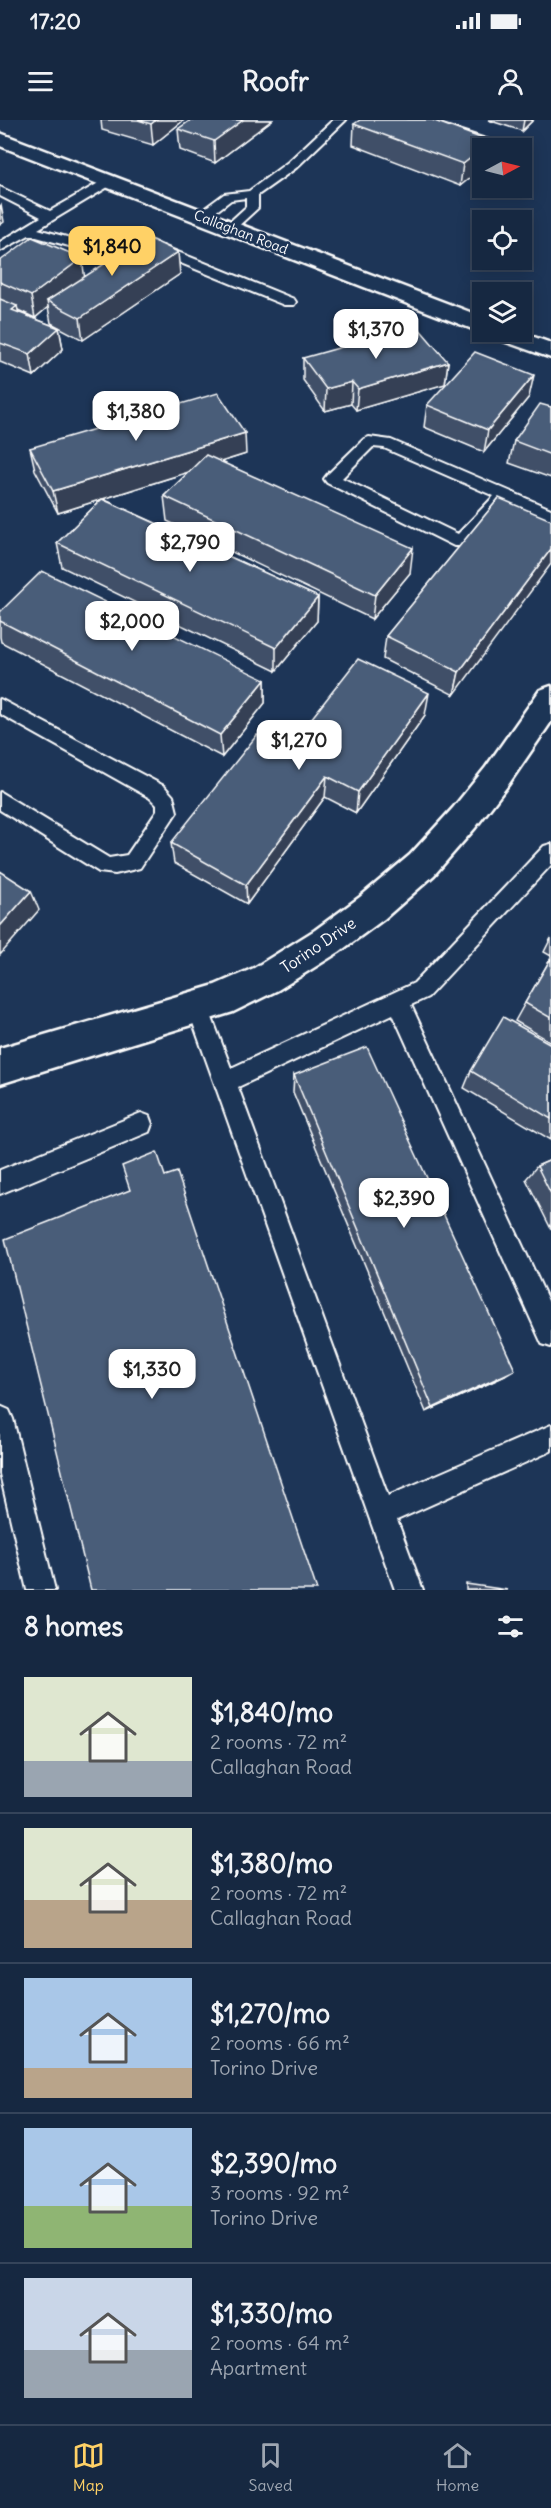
<!DOCTYPE html>
<html lang="en">
<head>
<meta charset="utf-8">
<style>
  body { margin:0; font-family:Delius,sans-serif; background:#1f3048; color:#f1f3f6; height:100vh; display:flex; flex-direction:column; font-size:22px; white-space:nowrap }
  * { box-sizing:border-box; margin:0 }
  p { font-size:20px; color:#9ea6b1 }
  .icon { flex:none; width:33px; height:33px; fill:none; stroke:currentColor; stroke-width:2; stroke-linecap:round; stroke-linejoin:round }
  .map { position:relative; height:1470px; overflow:hidden }
  .sheet { display:flex; flex-direction:column; background:#162841; flex:1 }
  .sheet>* { flex:none }
  .needle { width:39px; rotate:83deg }
  .buttons { position:absolute; left:472px; top:18px; display:grid; gap:12px }
  .buttons a { display:grid; place-items:center; width:60px; height:60px; border-radius:0px; background:#162841; box-shadow:0 3px 15px #0003,0 0 0 2px #35445a; font-size:30px }
  .price { position:absolute; translate:-50% -51px; padding:0 14px; border-radius:12px; background:#fff; color:#222; font-size:20px; line-height:39px; filter:drop-shadow(0 2px 3px #0008) }
  .price::after { content:''; position:absolute; left:50%; top:36px; width:18px; height:14px; margin-left:-9px; background:inherit; clip-path:polygon(0 0,100% 0,50% 100%) }
  .price.selected { background:#ffd166; color:#111 }
  ul { padding:0; list-style:none }
  li { display:flex; align-items:center; gap:18px; height:150px; padding:0 24px }
  li+li { border-top:2px solid #35445a }
  li span { display:grid; place-items:center; flex:none; width:168px; height:120px; border-radius:0px; color:#555 }
  li>.icon { margin-inline-start:auto }
  span .icon { width:72px; height:72px; fill:#fffc; stroke-width:1 }
  li b { font-size:26px }
  h2 { display:flex; justify-content:space-between; align-items:center; height:72px; padding:0 24px; font-size:26px }
  .status { display:flex; justify-content:space-between; align-items:center; height:42px; padding:0 30px; background:#162841; direction:ltr }
  .status svg { height:16px; fill:currentColor }
  header { display:flex; justify-content:space-between; align-items:center; height:78px; padding:0 24px; background:#162841; font-size:27px; font-weight:700 }
  .menu { display:flex; justify-content:space-around; align-items:center; height:84px; border-top:2px solid #35445a; background:#162841; font-size:16px; color:#9ea6b1 }
  .menu a { display:grid; justify-items:center; gap:3px }
  .menu .selected { color:#ffd166 }
  .map>svg:first-child { display:block }
  .lines { fill:none; stroke-linecap:round; stroke-linejoin:round }
  .service-casing { stroke:#fff; stroke-width:4 }
  .minor-casing { stroke:#fff; stroke-width:5 }
  .secondary-casing { stroke:#fff; stroke-width:5 }
  .service { fill:#1d3557; fill-rule:evenodd }
  .minor { fill:#1d3557; fill-rule:evenodd }
  .secondary { fill:#1d3557; fill-rule:evenodd }
  .wall { fill:#405068; stroke:#fff; stroke-width:1.5 }
  .shaded-wall { fill:#344155; stroke:#fff; stroke-width:1.5 }
  .building { fill:#4a5d79; stroke:#fff; stroke-width:1.5 }
  .labels { text-anchor:middle; stroke-width:5; stroke-linejoin:round; paint-order:stroke }
  .far-street-label { font-size:14px; fill:#fff; stroke:#1d3557 }
  .street-label { font-size:16px; fill:#fff; stroke:#1d3557 }
</style>
</head>
<body>
<div class="status"><b>17:20</b><svg viewBox="0 0 49 12"><path d="M0 12V9h3v3zM5 12V6h3v6zM10 12V3h3v9zM15 12V0h3v12zM26 1h20v11H26zM47 4h2v5h-2z"/></svg></div>
<header><svg class="icon" aria-label="menu" viewBox="0 0 24 24"><path d="M4 6h16M4 12h16M4 18h16"/></svg>Roofr<svg class="icon" aria-label="person" viewBox="0 0 24 24"><circle cx="12" cy="8" r="4"/><path d="M4 21q1-7 8-7t8 7"/></svg></header>
<div class="map">
<svg width="551" height="1470" viewBox="0 0 551 1470">
  <rect width="100%" height="100%" fill="#1d3557"/>
  <filter id="ink" filterUnits="userSpaceOnUse"><feTurbulence type="fractalNoise" baseFrequency=".0167" numOctaves="2"/><feDisplacementMap in="SourceGraphic" scale="12" xChannelSelector="R" yChannelSelector="G"/><feConvolveMatrix kernelMatrix="1 2 1 2 8 2 1 2 1" color-interpolation-filters="sRGB"/></filter>
  <g filter="url(#ink)">
    <g class="lines">
      <defs>
        <path id="service" d="M333,0H346L296,48L258,75V88L234,110L230,111L224,107L246,87V78L231,80L205,100H197L195,97L197,94L224,74L249,71L288,42Z
          M409,0H427L498,23L500,25L494,28L490,27Z
          M109,57L113,58V64L38,109L81,121L163,126L294,179L296,182L294,185H284L156,133L80,129L29,115L0,131V122L41,97L0,76V67L50,91Z
          M369,317L391,320L551,389V400L507,382L466,426H454L327,363L324,359L327,355L364,319ZM373,327L384,328L494,376L458,414L342,358Z
          M0,579L164,666L173,676L177,692L140,748L115,754L99,752L0,690V672L109,738L127,735L157,691V685L150,678L0,594Z
          M551,724V745L428,877L411,885L551,1187V1227L542,1224L393,894L238,967L388,1376L551,1305V1331L397,1400L423,1470H395L187,886L191,879L198,876L205,879L231,948L414,863L544,726Z
          M141,993L149,996L152,1004L149,1012L0,1074V1050Z
          M0,1286L9,1290L13,1299L55,1470H27L0,1354Z"/>
        <path id="minor" d="M551,566V602L508,665L475,708L434,755L384,799L339,832L278,870L233,892L0,964V928L215,865L254,848L315,810L360,777L410,735L453,688L486,647L540,570Z"/>
        <path id="secondary" d="M0,13L483,197V212H485L475,210L0,26Z
          M488,212H520L551,223V238L492,217Z"/>
      </defs>
      <use href="#service" class="service-casing"/>
      <use href="#minor" class="minor-casing"/>
      <use href="#secondary" class="secondary-casing"/>
      <use href="#service" class="service"/>
      <use href="#minor" class="minor"/>
      <use href="#secondary" class="secondary"/>
    </g>
    <path class="wall" d="M101,0H184L153,25L102,10Z
      M191,0H272L215,43L180,30L178,9Z
      M488,0H533L522,11Z
      M354,4L491,22L490,28H483V47L460,66L353,25Z
      M0,141L84,156L180,154L83,220L51,203L48,187L35,198L18,190V192L59,208L63,229L34,256L0,242Z
      M303,238L448,242L445,264L356,290L351,284L325,291L303,260Z
      M529,277L484,332L424,307L427,285Z
      M551,287V358L509,343L514,321Z
      M30,328L246,334L221,342L410,453L372,499L167,401L164,376L189,352L103,379L318,477L317,501L276,551L62,447L57,423L102,379L58,393L35,350Z
      M499,378L454,575L383,539L386,516Z
      M0,492L265,560V583L222,637L1,522L0,517Z
      M425,595L356,693L325,677L247,784L174,743L171,723L286,631Z
      M551,818V836L544,832Z
      M551,838V922L515,901L525,883Z
      M551,924V1020L464,968L471,951Z
      M294,955L505,1256L426,1292L293,972Z
      M551,1040V1109L526,1059L537,1046Z
      M466,1464L508,1470H466Z"/>
    <path class="shaded-wall" d="M156,0H184L153,25L151,4Z
      M243,0H272L215,43L214,21Z
      M524,0H533L522,11Z
      M491,22L490,28H483V47L460,66L463,44Z
      M1,85L4,102L0,105V86Z
      M178,132L180,154L83,220L80,198Z
      M82,138L85,160L47,181L48,187L35,198L31,176Z
      M17,186L22,208L12,190Z
      M59,208L63,229L34,256L30,234Z
      M448,242L445,264L356,290L358,269Z
      M534,255L529,277L484,332L488,310Z
      M352,262L351,284L325,291L326,269Z
      M245,313L246,334L58,393L53,371Z
      M413,428L410,453L372,499L375,475Z
      M551,429V444L454,575L459,552Z
      M318,477L317,501L276,551V528Z
      M265,560V583L222,637L220,615Z
      M429,573L425,595L356,693L358,672Z
      M327,656L325,677L247,784L246,765Z
      M31,771L39,790L0,835V806Z
      M515,1250L505,1256L426,1292L433,1288Z"/>
    <path class="building" d="M138,0H156L151,4Z
      M191,0H243L214,21L178,9Z
      M360,0H432L491,22L463,44L354,4Z
      M32,117L82,138L31,176L0,162V141Z
      M146,117L178,132L80,198L47,181Z
      M0,179L17,186L12,190L59,208L30,234L0,223Z
      M417,206L448,242L358,269L352,262L326,269L303,238Z
      M475,232L534,255L488,310L427,285Z
      M218,273L245,313L53,371L30,328Z
      M540,284L551,287V335L514,321Z
      M206,335L413,428L375,475L164,376Z
      M499,378L551,400V429L459,552L386,516Z
      M102,379L318,477L276,528L57,423Z
      M42,451L265,560L220,615L0,501V492Z
      M358,539L429,573L358,672L327,656L246,765L171,723L257,615L286,631Z
      M0,751L31,771L0,806Z
      M551,838V898L525,883Z
      M503,897L551,924V999L471,951Z
      M367,927L515,1250L433,1288L294,955Z
      M157,1032L165,1056L177,1052L317,1470H91L5,1119L130,1070L122,1046Z
      M551,1040V1074L537,1046Z"/>
  </g>
  <g class="labels">
    <g class="far-street-label">
      <text transform="translate(241 112) rotate(21)" y="5">Callaghan Road</text>
    </g>
    <g class="street-label">
      <text transform="translate(318 825) rotate(-34)" y="6">Torino Drive</text>
    </g>
  </g>
</svg>
<div class="buttons">
<a><svg class="needle" viewBox="-14 -14 28 28"><path d="M0-13l5 13h-10z" fill="#e53935"/><path d="M0 13l5-13h-10z" fill="#9ea6b1"/></svg></a>
<a><svg class="icon" aria-label="locate" viewBox="0 0 24 24"><circle cx="12" cy="12" r="6"/><path d="M12 2v4M12 18v4M2 12h4M18 12h4"/></svg></a>
<a><svg class="icon" aria-label="layers" viewBox="0 0 24 24"><path d="M12 4l9 5-9 5-9-5zM3 14l9 5 9-5"/></svg></a>
</div>
<b class="price selected" style="left:112px;top:157px">$1,840</b>
<b class="price" style="left:376px;top:240px">$1,370</b>
<b class="price" style="left:136px;top:322px">$1,380</b>
<b class="price" style="left:190px;top:453px">$2,790</b>
<b class="price" style="left:132px;top:532px">$2,000</b>
<b class="price" style="left:299px;top:651px">$1,270</b>
<b class="price" style="left:404px;top:1109px">$2,390</b>
<b class="price" style="left:152px;top:1280px">$1,330</b>
</div>
<section class="sheet">
<h2>8 homes<svg class="icon" aria-label="filters" viewBox="0 0 24 24"><path d="M4 7h16M4 17h16"/><circle cx="9" cy="7" r="2"/><circle cx="15" cy="17" r="2"/></svg></h2>
<ul>
<li><span style="background:linear-gradient(#dfe7d0 70%,#9aa5b1 0)"><svg class="icon" aria-label="home" viewBox="0 0 24 24"><path d="M3 11l9-7 9 7M6 9v11h12V9"/></svg></span><div><b>$1,840/mo</b><p>2 rooms · 72 m²</p><p>Callaghan Road</p></div></li>
<li><span style="background:linear-gradient(#dfe7d0 60%,#b9a48a 0)"><svg class="icon" aria-label="home" viewBox="0 0 24 24"><path d="M3 11l9-7 9 7M6 9v11h12V9"/></svg></span><div><b>$1,380/mo</b><p>2 rooms · 72 m²</p><p>Callaghan Road</p></div></li>
<li><span style="background:linear-gradient(#a9c7e8 75%,#b9a48a 0)"><svg class="icon" aria-label="home" viewBox="0 0 24 24"><path d="M3 11l9-7 9 7M6 9v11h12V9"/></svg></span><div><b>$1,270/mo</b><p>2 rooms · 66 m²</p><p>Torino Drive</p></div></li>
<li><span style="background:linear-gradient(#a9c7e8 65%,#8fb573 0)"><svg class="icon" aria-label="home" viewBox="0 0 24 24"><path d="M3 11l9-7 9 7M6 9v11h12V9"/></svg></span><div><b>$2,390/mo</b><p>3 rooms · 92 m²</p><p>Torino Drive</p></div></li>
<li><span style="background:linear-gradient(#c9d6e8 60%,#9aa5b1 0)"><svg class="icon" aria-label="home" viewBox="0 0 24 24"><path d="M3 11l9-7 9 7M6 9v11h12V9"/></svg></span><div><b>$1,330/mo</b><p>2 rooms · 64 m²</p><p>Apartment</p></div></li>
</ul>
</section>
<nav class="menu">
<a class="selected"><svg class="icon" aria-label="map" viewBox="0 0 24 24"><path d="M3 6l6-2 6 2 6-2v14l-6 2-6-2-6 2zM9 4v14M15 6v14"/></svg>Map</a>
<a><svg class="icon" aria-label="saved" viewBox="0 0 24 24"><path d="M7 4h10v16l-5-4-5 4z"/></svg>Saved</a>
<a><svg class="icon" aria-label="home" viewBox="0 0 24 24"><path d="M3 11l9-7 9 7M6 9v11h12V9"/></svg>Home</a>
</nav>
</body>
</html>
